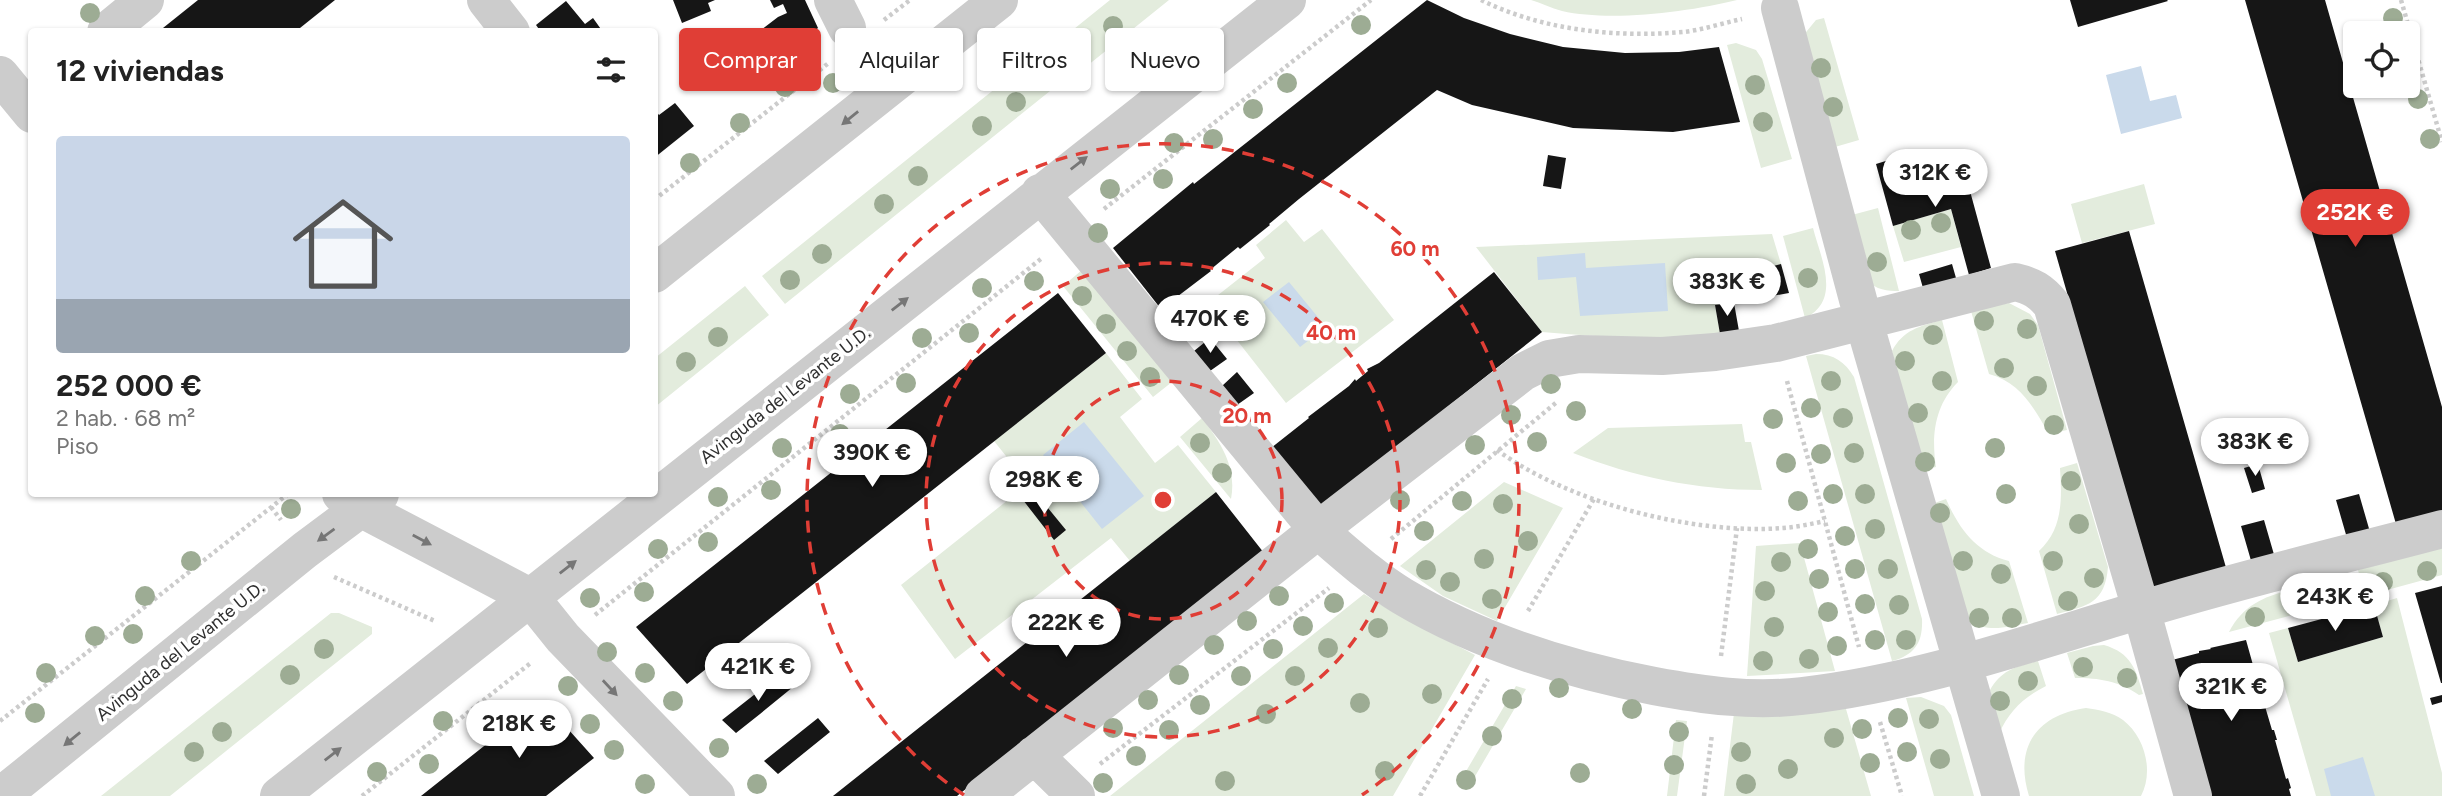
<!DOCTYPE html>
<html lang="es">
<head>
<meta charset="utf-8">
<style>
  body { margin:0; font-family:Figtree,sans-serif; background:#f6f6f6; color:#222; height:100vh; display:flex; flex-direction:column; font-size:26px; white-space:nowrap }
  * { box-sizing:border-box; margin:0 }
  p { font-size:23px; color:#767676 }
  .icon { flex:none; width:38px; height:38px; fill:none; stroke:currentColor; stroke-width:2; stroke-linecap:round; stroke-linejoin:round }
  .map { position:relative; flex:1; overflow:hidden }
  .side { position:absolute; left:28px; top:28px; width:630px; height:469px; display:flex; flex-direction:column; background:#fff; border-radius:7px; box-shadow:0 2px 5px #0004 }
  .side>* { flex:none }
  .top-card { position:absolute; left:679px; top:28px; width:665px; height:63px; display:flex; gap:14px }
  .controls { position:absolute; left:2343px; top:21px; display:grid; gap:14px }
  .controls a { display:grid; place-items:center; width:77px; height:77px; border-radius:7px; background:#fff; box-shadow:0 2px 5px #0004; font-size:35px }
  .price { position:absolute; translate:-50% -60px; padding:0 16px; border-radius:24px; background:#fff; color:#222; font-size:23px; line-height:46px; filter:drop-shadow(0 2px 4px #0008) }
  .price::after { content:''; position:absolute; left:50%; top:42px; width:21px; height:16px; margin-left:-10px; background:inherit; clip-path:polygon(0 0,100% 0,50% 100%) }
  .price.active { background:#e03e36; color:#fff }
  ul { padding:0; list-style:none }
  li { display:grid; align-content:center; gap:14px; height:371px; padding:0 28px }
  li+li { border-top:2px solid #e0e0e0 }
  li span { display:grid; place-items:center; height:217px; border-radius:7px; color:#555 }
  li>.icon { margin-inline-start:auto }
  span .icon { width:126px; height:126px; fill:#fffc; stroke-width:1 }
  li b { font-size:30px }
  h2 { display:flex; justify-content:space-between; align-items:center; height:84px; padding:0 28px; font-size:30px }
  .chip { padding:0 24px; border-radius:7px; background:#fff; box-shadow:0 2px 5px #0004; font-size:24px; line-height:63px }
  .chip.active { background:#e03e36; color:#fff }
  .map>svg:first-child { display:block }
  .green { fill:#e3ecdd }
  .water { fill:#cadaeb }
  .building { fill:#161616 }
  .lines { fill:none; stroke-linecap:round; stroke-linejoin:round }
  .path { stroke:#ccc; stroke-width:4.5; stroke-dasharray:3.5 3.5; stroke-linecap:butt }
  .minor { stroke:#ccc; stroke-width:38 }
  .tree { fill:#9dac94 }
  .oneway { fill:#767676 }
  .ring { fill:none; stroke:#e03e36; stroke-width:3.5; stroke-dasharray:12 9 }
  .labels { text-anchor:middle; stroke-width:7; stroke-linejoin:round; paint-order:stroke }
  .street-label { font-size:18px; fill:#2f2f2f; stroke:#fff }
  .centre { fill:#e03e36; stroke:#fff; stroke-width:3.5 }
  .ring-label { font-size:21px; text-anchor:middle; font-weight:bold; fill:#e03e36; stroke:#fff; stroke-width:7; stroke-linejoin:round; paint-order:stroke }
</style>
</head>
<body>
<div class="map">
<svg width="2442" height="796" viewBox="0 0 2442 796">
  <rect width="100%" height="100%" fill="#fff"/>
  <path class="green" d="M1110,0H1169L1077,74L1054,45Z
    M1531,0H1737C1689,12 1610,22 1562,11C1551,8 1541,3 1531,0Z
    M1824,18L1859,140L1828,149L1802,37L1816,20Z
    M1736,43L1756,50L1762,59L1792,159L1761,168L1727,45Z
    M1037,55L1060,83L785,304L762,276Z
    M2144,184L2155,224L2082,243L2071,204Z
    M1878,208L1899,291C1888,291 1875,290 1868,280C1862,270 1852,229 1848,216Z
    M1951,209L1961,247L1904,262L1893,226Z
    M1286,220L1304,242L1322,229L1394,320L1286,403L1208,303L1265,258L1256,245Z
    M1813,228C1821,259 1842,300 1805,318L1783,236Z
    M1772,234L1781,264L1758,271L1766,297L1715,305L1720,334C1661,341 1602,337 1542,332L1476,247Z
    M1082,270L1172,382L1153,397L1063,286Z
    M745,286L769,315L655,407V358Z
    M2009,303L2030,314L2038,325L2067,430L2049,434C2033,407 2021,383 1989,374L1971,311Z
    M1942,320L1958,382C1935,405 1931,435 1936,467L1918,471L1892,351C1903,330 1920,326 1942,320Z
    M1106,353L1142,399L1120,417L1155,463L1178,445L1216,492L1130,561L1111,538L955,659L901,585L1013,496L1023,500L1065,530L994,441Z
    M1816,354C1834,354 1845,362 1854,377L1922,619C1923,642 1915,655 1892,661L1806,356Z
    M1202,418C1221,443 1237,467 1231,499L1180,437Z
    M1742,424L1745,442H1751L1762,490C1696,490 1634,477 1573,453L1608,428Z
    M2077,463L2108,567C2105,603 2088,606 2057,614L2039,551C2063,529 2062,499 2060,468Z
    M1504,482L1563,508L1497,621L1443,596L1400,566Z
    M1946,499C1959,529 1977,553 2009,561L2028,623C2006,627 1989,633 1969,621L1929,505Z
    M1800,543L1835,671L1747,676L1756,546Z
    M2442,547V575L2365,596L2358,570Z
    M2315,584L2322,607L2229,632C2248,596 2279,593 2315,584Z
    M1364,594L1391,611L1475,655L1393,796H1110Z
    M2397,598L2442,773V796H2316L2269,633L2288,628L2298,662L2383,637L2374,605Z
    M331,613H339L372,627V634L170,796H101Z
    M2104,645C2131,653 2136,669 2143,694L2139,695C2119,681 2099,678 2075,678L2067,653L2093,646Z
    M2038,661L2046,686C2024,697 2009,711 1999,734L1990,690C2001,670 2017,666 2038,661Z
    M1516,686L1526,689L1467,790L1458,785Z
    M1921,697L1944,706L1951,715L1974,796H1934L1906,698Z
    M2086,708C2099,710 2112,712 2123,720C2145,737 2154,771 2141,796H2029C2014,748 2036,715 2086,708Z
    M1846,709L1871,796H1724L1734,713Z
    M1676,720L1687,721L1677,796H1667Z"/>
  <path class="water" d="M2141,66L2150,101L2176,95L2182,118L2121,134L2106,75Z
    M1585,253L1586,268L1665,263L1668,311L1580,316L1576,277L1538,280L1537,257Z
    M1289,282L1326,327L1300,347L1263,302Z
    M1084,422L1144,496L1102,529L1043,455Z
    M2363,757L2375,796H2331L2324,769Z"/>
  <path class="building" d="M198,0H335L295,32H158Z
    M673,0H715L708,3L711,11L682,23Z
    M770,0H805L818,28L769,67L748,40L778,17L787,13L783,4L774,8Z
    M1427,0L1464,18L1510,34L1563,47L1625,53L1679,52L1719,47L1740,122L1673,132L1573,128L1472,105L1437,90L1299,199L1269,224L1270,225L1240,249L1238,247L1210,270L1211,271L1161,309L1113,248L1193,182L1194,184Z
    M2070,0H2167L2168,1L2078,27Z
    M2245,0H2325L2442,407V512L2396,524Z
    M566,1L585,24L593,18L603,32H541L536,25Z
    M675,103L694,126L654,158V109L659,115Z
    M1548,155L1566,158L1561,189L1543,186Z
    M1905,155L1916,195L1967,180L1991,268L1969,275L1951,209L1893,226L1876,164Z
    M2129,231L2227,571L2153,592L2055,251Z
    M1781,264L1789,293L1766,297L1758,270Z
    M1952,264L1956,278L1923,288L1919,274Z
    M1494,272L1542,332L1319,509L1271,448L1309,418L1308,417L1349,386L1355,379L1356,381L1368,371L1367,369L1379,363Z
    M1058,293L1106,353L687,684L636,627Z
    M1734,303L1739,331L1720,334L1715,305Z
    M1210,338L1227,359L1210,371L1194,351Z
    M1237,372L1254,393L1237,405L1222,386Z
    M2258,464L2265,489L2252,493L2244,468Z
    M1034,491L1066,530L1054,540L1023,500Z
    M1216,492L1264,553L957,796H833Z
    M2359,494L2370,532L2347,538L2336,500Z
    M2264,520L2275,558L2252,564L2241,526Z
    M2442,586V683H2441L2415,593Z
    M2374,605L2383,637L2298,662L2288,628Z
    M2246,640L2253,665L2255,664L2256,669H2254L2272,730H2274L2277,740H2275L2286,779L2288,778L2291,788L2289,789L2291,796H2211L2172,660L2199,653V651L2211,649L2210,648Z
    M782,673L793,687L760,714L736,733L722,720Z
    M2442,695V702L2432,705L2430,698Z
    M542,700L594,758L546,796H421Z
    M818,718L830,732L778,774L764,761Z"/>
  <g class="lines">
    <path class="path" d="M1481,0C1542,30 1615,38 1683,32C1702,30 1723,23 1742,19
      M2401,0L2442,142
      M884,20L910,0
      M654,200L830,62
      M1104,209L1371,0
      M1787,381L1859,647
      M1497,450C1569,503 1694,535 1783,528C1797,527 1811,524 1825,521
      M271,507L281,520
      M1391,539L1557,402
      M334,577L435,621
      M1528,611L1594,499
      M595,615L1042,258
      M1721,656L1737,528
      M0,721L288,494
      M1880,722L1902,796
      M1100,764L1329,588
      M362,796L532,662
      M1420,796L1488,679
      M1704,796L1712,734"/>
    <path class="minor" d="M486,0L511,32
      M833,0L847,28
      M1780,8L1864,322L2001,796
      M106,32L145,0
      M0,75L32,114
      M1040,193L1318,530C1345,553 1372,578 1402,596C1479,642 1566,669 1654,686C1703,695 1752,702 1802,696C1916,683 2027,644 2137,611C2237,580 2340,556 2442,529
      M654,274L999,0
      M341,494L362,509L530,597L563,638L716,796
      M1034,755L1076,796
      M1,796L305,550L380,494
      M279,796L1287,0
      M983,796L1318,530L1523,372L1549,359L1579,354L1662,356L1715,352L1776,343L2015,282C2032,286 2041,291 2052,305L2141,609L2193,796"/>
  </g>
  <g class="tree">
    <circle cx="90" cy="13" r="10"/>
    <circle cx="2393" cy="18" r="10"/>
    <circle cx="1361" cy="25" r="10"/>
    <circle cx="1113" cy="26" r="10"/>
    <circle cx="1081" cy="52" r="10"/>
    <circle cx="1821" cy="68" r="10"/>
    <circle cx="833" cy="83" r="10"/>
    <circle cx="1287" cy="83" r="10"/>
    <circle cx="1755" cy="85" r="10"/>
    <circle cx="785" cy="87" r="10"/>
    <circle cx="2418" cy="99" r="10"/>
    <circle cx="1016" cy="102" r="10"/>
    <circle cx="1833" cy="107" r="10"/>
    <circle cx="1253" cy="109" r="10"/>
    <circle cx="1763" cy="122" r="10"/>
    <circle cx="740" cy="123" r="10"/>
    <circle cx="982" cy="126" r="10"/>
    <circle cx="1213" cy="139" r="10"/>
    <circle cx="2430" cy="139" r="10"/>
    <circle cx="1174" cy="143" r="10"/>
    <circle cx="690" cy="163" r="10"/>
    <circle cx="918" cy="176" r="10"/>
    <circle cx="1163" cy="179" r="10"/>
    <circle cx="1110" cy="189" r="10"/>
    <circle cx="884" cy="204" r="10"/>
    <circle cx="1941" cy="223" r="10"/>
    <circle cx="1911" cy="230" r="10"/>
    <circle cx="1098" cy="233" r="10"/>
    <circle cx="822" cy="254" r="10"/>
    <circle cx="1877" cy="262" r="10"/>
    <circle cx="1808" cy="278" r="10"/>
    <circle cx="790" cy="280" r="10"/>
    <circle cx="1034" cy="281" r="10"/>
    <circle cx="982" cy="288" r="10"/>
    <circle cx="1082" cy="296" r="10"/>
    <circle cx="1984" cy="321" r="10"/>
    <circle cx="1106" cy="324" r="10"/>
    <circle cx="2027" cy="329" r="10"/>
    <circle cx="969" cy="333" r="10"/>
    <circle cx="1933" cy="335" r="10"/>
    <circle cx="718" cy="337" r="10"/>
    <circle cx="922" cy="338" r="10"/>
    <circle cx="1127" cy="351" r="10"/>
    <circle cx="1905" cy="361" r="10"/>
    <circle cx="686" cy="362" r="10"/>
    <circle cx="2004" cy="368" r="10"/>
    <circle cx="1150" cy="377" r="10"/>
    <circle cx="1831" cy="381" r="10"/>
    <circle cx="1942" cy="381" r="10"/>
    <circle cx="906" cy="383" r="10"/>
    <circle cx="1551" cy="384" r="10"/>
    <circle cx="2037" cy="386" r="10"/>
    <circle cx="850" cy="394" r="10"/>
    <circle cx="1811" cy="408" r="10"/>
    <circle cx="1576" cy="411" r="10"/>
    <circle cx="1918" cy="413" r="10"/>
    <circle cx="1511" cy="415" r="10"/>
    <circle cx="1843" cy="418" r="10"/>
    <circle cx="1773" cy="419" r="10"/>
    <circle cx="2054" cy="425" r="10"/>
    <circle cx="840" cy="434" r="10"/>
    <circle cx="1537" cy="442" r="10"/>
    <circle cx="1200" cy="443" r="10"/>
    <circle cx="1475" cy="445" r="10"/>
    <circle cx="782" cy="448" r="10"/>
    <circle cx="1995" cy="448" r="10"/>
    <circle cx="1854" cy="453" r="10"/>
    <circle cx="1821" cy="454" r="10"/>
    <circle cx="1925" cy="462" r="10"/>
    <circle cx="1786" cy="463" r="10"/>
    <circle cx="1222" cy="473" r="10"/>
    <circle cx="2071" cy="481" r="10"/>
    <circle cx="771" cy="490" r="10"/>
    <circle cx="1833" cy="494" r="10"/>
    <circle cx="1865" cy="494" r="10"/>
    <circle cx="2006" cy="494" r="10"/>
    <circle cx="718" cy="497" r="10"/>
    <circle cx="1400" cy="500" r="10"/>
    <circle cx="1462" cy="501" r="10"/>
    <circle cx="1798" cy="501" r="10"/>
    <circle cx="1503" cy="504" r="10"/>
    <circle cx="291" cy="509" r="10"/>
    <circle cx="1940" cy="513" r="10"/>
    <circle cx="2079" cy="524" r="10"/>
    <circle cx="1875" cy="529" r="10"/>
    <circle cx="1424" cy="531" r="10"/>
    <circle cx="1845" cy="536" r="10"/>
    <circle cx="1528" cy="541" r="10"/>
    <circle cx="708" cy="542" r="10"/>
    <circle cx="658" cy="549" r="10"/>
    <circle cx="1808" cy="549" r="10"/>
    <circle cx="1484" cy="559" r="10"/>
    <circle cx="191" cy="561" r="10"/>
    <circle cx="1963" cy="561" r="10"/>
    <circle cx="2053" cy="561" r="10"/>
    <circle cx="1781" cy="562" r="10"/>
    <circle cx="1855" cy="569" r="10"/>
    <circle cx="1888" cy="569" r="10"/>
    <circle cx="1426" cy="570" r="10"/>
    <circle cx="2427" cy="571" r="10"/>
    <circle cx="2001" cy="574" r="10"/>
    <circle cx="2094" cy="578" r="10"/>
    <circle cx="1819" cy="579" r="10"/>
    <circle cx="1450" cy="582" r="10"/>
    <circle cx="2383" cy="582" r="10"/>
    <circle cx="1765" cy="591" r="10"/>
    <circle cx="644" cy="592" r="10"/>
    <circle cx="145" cy="596" r="10"/>
    <circle cx="1279" cy="596" r="10"/>
    <circle cx="590" cy="598" r="10"/>
    <circle cx="1492" cy="599" r="10"/>
    <circle cx="2068" cy="601" r="10"/>
    <circle cx="1334" cy="603" r="10"/>
    <circle cx="2298" cy="603" r="10"/>
    <circle cx="1865" cy="604" r="10"/>
    <circle cx="1899" cy="605" r="10"/>
    <circle cx="1828" cy="612" r="10"/>
    <circle cx="2255" cy="617" r="10"/>
    <circle cx="1979" cy="618" r="10"/>
    <circle cx="2012" cy="618" r="10"/>
    <circle cx="1247" cy="621" r="10"/>
    <circle cx="1303" cy="626" r="10"/>
    <circle cx="1774" cy="627" r="10"/>
    <circle cx="1378" cy="628" r="10"/>
    <circle cx="133" cy="634" r="10"/>
    <circle cx="95" cy="636" r="10"/>
    <circle cx="1875" cy="640" r="10"/>
    <circle cx="1906" cy="640" r="10"/>
    <circle cx="1214" cy="645" r="10"/>
    <circle cx="1837" cy="646" r="10"/>
    <circle cx="1328" cy="648" r="10"/>
    <circle cx="324" cy="649" r="10"/>
    <circle cx="1273" cy="649" r="10"/>
    <circle cx="607" cy="652" r="10"/>
    <circle cx="1809" cy="659" r="10"/>
    <circle cx="1763" cy="661" r="10"/>
    <circle cx="2083" cy="667" r="10"/>
    <circle cx="46" cy="673" r="10"/>
    <circle cx="645" cy="673" r="10"/>
    <circle cx="290" cy="675" r="10"/>
    <circle cx="1179" cy="675" r="10"/>
    <circle cx="1241" cy="676" r="10"/>
    <circle cx="1295" cy="676" r="10"/>
    <circle cx="2127" cy="678" r="10"/>
    <circle cx="2028" cy="681" r="10"/>
    <circle cx="568" cy="686" r="10"/>
    <circle cx="1559" cy="688" r="10"/>
    <circle cx="1432" cy="694" r="10"/>
    <circle cx="1512" cy="699" r="10"/>
    <circle cx="1148" cy="700" r="10"/>
    <circle cx="673" cy="701" r="10"/>
    <circle cx="2000" cy="701" r="10"/>
    <circle cx="1360" cy="703" r="10"/>
    <circle cx="1200" cy="705" r="10"/>
    <circle cx="1632" cy="709" r="10"/>
    <circle cx="35" cy="713" r="10"/>
    <circle cx="1266" cy="714" r="10"/>
    <circle cx="483" cy="718" r="10"/>
    <circle cx="1898" cy="718" r="10"/>
    <circle cx="1929" cy="719" r="10"/>
    <circle cx="443" cy="721" r="10"/>
    <circle cx="590" cy="724" r="10"/>
    <circle cx="1113" cy="728" r="10"/>
    <circle cx="1862" cy="729" r="10"/>
    <circle cx="1169" cy="730" r="10"/>
    <circle cx="222" cy="732" r="10"/>
    <circle cx="1679" cy="732" r="10"/>
    <circle cx="1492" cy="736" r="10"/>
    <circle cx="1834" cy="738" r="10"/>
    <circle cx="719" cy="748" r="10"/>
    <circle cx="614" cy="750" r="10"/>
    <circle cx="194" cy="752" r="10"/>
    <circle cx="1741" cy="752" r="10"/>
    <circle cx="1907" cy="752" r="10"/>
    <circle cx="1136" cy="756" r="10"/>
    <circle cx="1940" cy="759" r="10"/>
    <circle cx="1870" cy="763" r="10"/>
    <circle cx="429" cy="764" r="10"/>
    <circle cx="1674" cy="765" r="10"/>
    <circle cx="1788" cy="769" r="10"/>
    <circle cx="1385" cy="771" r="10"/>
    <circle cx="377" cy="772" r="10"/>
    <circle cx="1580" cy="773" r="10"/>
    <circle cx="1466" cy="780" r="10"/>
    <circle cx="1225" cy="781" r="10"/>
    <circle cx="1103" cy="783" r="10"/>
    <circle cx="645" cy="784" r="10"/>
    <circle cx="757" cy="784" r="10"/>
    <circle cx="1746" cy="784" r="10"/>
  </g>
  <defs><path id="oneway-solid" d="M-6-.8H1V-3.2L6.5 0L1 3.2V.8H-6Z" transform="scale(1.75)"/></defs>
  <g class="oneway">
    <use href="#oneway-solid" transform="translate(850 118) rotate(141)"/>
    <use href="#oneway-solid" transform="translate(1079 163) rotate(-38)"/>
    <use href="#oneway-solid" transform="translate(900 304) rotate(-38)"/>
    <use href="#oneway-solid" transform="translate(326 535) rotate(144)"/>
    <use href="#oneway-solid" transform="translate(422 540) rotate(28)"/>
    <use href="#oneway-solid" transform="translate(568 567) rotate(-38)"/>
    <use href="#oneway-solid" transform="translate(610 688) rotate(47)"/>
    <use href="#oneway-solid" transform="translate(72 739) rotate(141)"/>
    <use href="#oneway-solid" transform="translate(333 754) rotate(-38)"/>
  </g>
  <g class="ring">
    <circle cx="1163" cy="500" r="119"/>
    <circle cx="1163" cy="500" r="237"/>
    <path d="M964 795A356 356 0 1 1 1362 795"/>
  </g>
  <g class="labels">
    <g class="street-label">
      <text transform="translate(785 395) rotate(-38)" y="6">Avinguda del Levante U.D.</text>
      <text transform="translate(180 651) rotate(-39)" y="6">Avinguda del Levante U.D.</text>
    </g>
  </g>
  <circle cx="1163" cy="500" r="10" class="centre"/>
  <g class="ring-label">
    <text x="1415" y="256">60 m</text>
    <text x="1331" y="340">40 m</text>
    <text x="1247" y="423">20 m</text>
  </g>
</svg>
<div class="controls">
<a><svg class="icon" aria-label="locate" viewBox="0 0 24 24"><circle cx="12" cy="12" r="6"/><path d="M12 2v4M12 18v4M2 12h4M18 12h4"/></svg></a>
</div>
<b class="price" style="left:1935px;top:209px">312K €</b>
<b class="price active" style="left:2355px;top:249px">252K €</b>
<b class="price" style="left:1727px;top:318px">383K €</b>
<b class="price" style="left:1210px;top:355px">470K €</b>
<b class="price" style="left:2255px;top:478px">383K €</b>
<b class="price" style="left:872px;top:489px">390K €</b>
<b class="price" style="left:1044px;top:516px">298K €</b>
<b class="price" style="left:2335px;top:633px">243K €</b>
<b class="price" style="left:1066px;top:659px">222K €</b>
<b class="price" style="left:758px;top:703px">421K €</b>
<b class="price" style="left:2231px;top:723px">321K €</b>
<b class="price" style="left:519px;top:760px">218K €</b>
<div class="top-card">
<a class="chip active">Comprar</a>
<a class="chip">Alquilar</a>
<a class="chip">Filtros</a>
<a class="chip">Nuevo</a>
</div>
<section class="side">
<h2>12 viviendas<svg class="icon" aria-label="filters" viewBox="0 0 24 24"><path d="M4 7h16M4 17h16"/><circle cx="9" cy="7" r="2"/><circle cx="15" cy="17" r="2"/></svg></h2>
<ul>
<li><span style="background:linear-gradient(#c9d6e8 75%,#9aa5b1 0)"><svg class="icon" aria-label="home" viewBox="0 0 24 24"><path d="M3 11l9-7 9 7M6 9v11h12V9"/></svg></span><div><b>252 000 €</b><p>2 hab. · 68 m²</p><p>Piso</p></div></li>
</ul>
</section>
</div>
</body>
</html>
